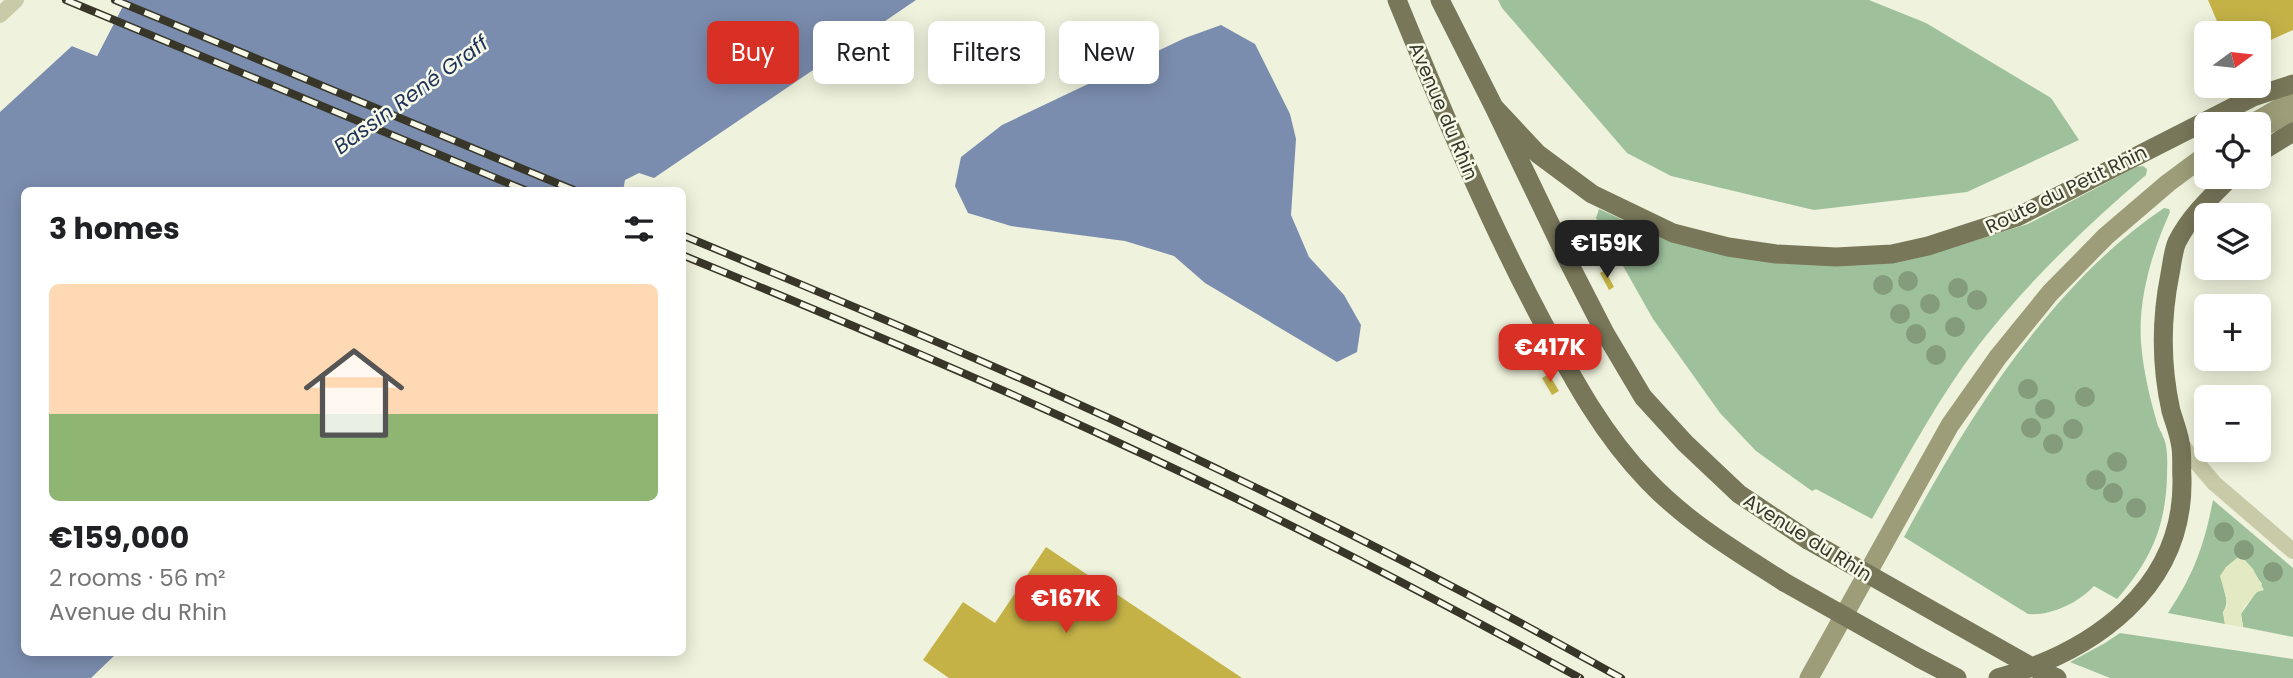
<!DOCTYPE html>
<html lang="en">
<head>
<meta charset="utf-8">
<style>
  body { margin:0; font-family:Poppins,sans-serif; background:#f6f6f6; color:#202124; height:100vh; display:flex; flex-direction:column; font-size:26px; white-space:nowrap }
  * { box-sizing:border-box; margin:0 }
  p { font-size:23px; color:#757577 }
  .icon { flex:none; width:38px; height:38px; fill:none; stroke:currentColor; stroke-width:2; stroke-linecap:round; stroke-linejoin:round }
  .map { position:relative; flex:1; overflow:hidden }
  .details { position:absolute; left:21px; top:187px; width:665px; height:469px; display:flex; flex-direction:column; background:#fff; border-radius:10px; box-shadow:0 4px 18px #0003 }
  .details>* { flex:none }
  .top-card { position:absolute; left:707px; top:21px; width:665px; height:63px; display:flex; gap:14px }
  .needle { width:46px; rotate:75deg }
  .controls { position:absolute; left:2194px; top:21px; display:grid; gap:14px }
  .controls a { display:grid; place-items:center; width:77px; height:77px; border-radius:10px; background:#fff; box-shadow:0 4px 18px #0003; font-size:35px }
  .price { position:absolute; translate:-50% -60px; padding:0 16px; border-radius:14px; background:#d93025; color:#fff; font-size:23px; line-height:46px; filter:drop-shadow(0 2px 4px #0008) }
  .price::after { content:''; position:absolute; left:50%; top:42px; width:21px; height:16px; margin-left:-10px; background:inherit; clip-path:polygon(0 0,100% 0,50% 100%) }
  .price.selected { background:#222; color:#fff }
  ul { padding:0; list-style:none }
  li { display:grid; align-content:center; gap:14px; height:371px; padding:0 28px }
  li+li { border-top:2px solid #e0e0e0 }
  li span { display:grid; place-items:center; height:217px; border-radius:10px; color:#555 }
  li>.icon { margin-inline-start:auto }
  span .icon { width:126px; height:126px; fill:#fffc; stroke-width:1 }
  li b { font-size:30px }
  h2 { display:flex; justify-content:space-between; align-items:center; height:84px; padding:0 28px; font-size:30px }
  .tag { padding:0 24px; border-radius:10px; background:#fff; box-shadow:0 4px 18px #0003; font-size:24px; line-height:63px }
  .tag.selected { background:#d93025; color:#fff }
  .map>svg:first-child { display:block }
  .green { fill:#9ec19c }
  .plaza { fill:#e3eac3 }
  .water { fill:#7b8daf }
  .pier { fill:#eff2dc }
  .building { fill:#c5b247 }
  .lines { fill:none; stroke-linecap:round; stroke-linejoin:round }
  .service { stroke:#c8caa8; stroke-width:16 }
  .secondary { stroke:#9e9d79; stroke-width:19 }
  .primary { stroke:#797759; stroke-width:19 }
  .rail-casing { stroke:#373628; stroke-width:8 }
  .rail { stroke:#f7f9e9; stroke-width:5; stroke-dasharray:16; stroke-linecap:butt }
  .primary-bridge { stroke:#797759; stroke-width:19 }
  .tree { fill:#849c7b }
  .labels { text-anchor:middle; stroke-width:5; stroke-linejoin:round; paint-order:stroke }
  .street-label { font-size:19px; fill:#373628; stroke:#f7f9e9 }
  .water-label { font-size:21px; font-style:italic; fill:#1e3158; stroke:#f7f9e9 }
</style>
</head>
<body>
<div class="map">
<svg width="2293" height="678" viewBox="0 0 2293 678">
  <rect width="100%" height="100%" fill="#eff2dc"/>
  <path class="green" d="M1498,0H1869L1926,23L2051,98L2079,140L1967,192L1814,210L1671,176L1627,153L1502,8Z
    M2143,166L2147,169L2146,175C2085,227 2027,283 1978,346C1937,400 1905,461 1872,519L1816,489L1812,491L1756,451L1720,413L1653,319L1596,218L1599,209L1641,228L1680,242L1930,254L2028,224L2136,167Z
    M2164,208L2169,209L2170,212C2152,252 2138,298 2141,342C2143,370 2150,399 2158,426C2161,432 2165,439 2166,446C2168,456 2167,468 2167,478C2165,529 2150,561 2117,599L2094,586C2078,603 2051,616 2028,614L1904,537C1968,418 2050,285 2164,208Z
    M2213,500L2293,568V637L2243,627L2241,614L2262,584L2244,559L2237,558L2223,583C2224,594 2230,602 2223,612L2225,624L2168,613C2194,574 2204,546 2213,500Z
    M2120,633L2293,659V678H2110L2070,662L2105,643Z"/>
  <path class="plaza" d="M2237,558L2244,559L2253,569L2264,590L2257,592L2244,607L2241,614L2243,627L2225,624L2223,612L2227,606V601L2220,576L2226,567Z"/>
  <path class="water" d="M126,0H916L654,178L639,173L625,180L623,191H24V653H117L91,678H0V112L72,46L97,56Z
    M1221,25L1255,44L1290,114L1296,139L1291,215L1309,257L1344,295L1361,325L1357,352L1337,362L1205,283L1174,256L1125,241L1011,226L968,213L955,186L961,157L1002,125L1185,38Z"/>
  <path class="pier" d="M122,0H126L97,56L72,46L73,43L96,52Z"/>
  <path class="building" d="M2208,0H2293V30L2259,45V33H2222Z
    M1605,270L1614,287L1609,290L1600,273Z
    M1549,374L1559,391L1552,395L1542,378Z
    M1046,547L1242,678H949L923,660L963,602L995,623Z"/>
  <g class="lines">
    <path class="service" d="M0,15L16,0
      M2181,444L2214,483L2293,551"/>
    <path class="secondary" d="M2251,124L2293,100
      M2263,126L2293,116
      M1809,678L1950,425L1998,357L2050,293L2106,236L2168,183L2207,154"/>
    <path class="primary" d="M1397,0C1442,110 1487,218 1543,323C1573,379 1603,435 1648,481C1688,523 1736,551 1784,582
      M1440,0L1494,107L1569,263L1605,333L1643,397L1685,443L1739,494L1808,540
      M1494,107L1538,154L1592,194L1673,233L1728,247L1776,254L1836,257L1892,254L1928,246L2017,217L2253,97L2293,84
      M2259,153L2293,132
      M1940,615L2032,667L2057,678
      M1919,658L1957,678
      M1998,678C2094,651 2184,588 2182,479C2181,467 2183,454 2180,442C2178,431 2174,421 2171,411C2161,366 2161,319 2170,274C2172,264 2173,251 2177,242C2190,216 2211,197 2231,177"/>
    <defs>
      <path id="rail" d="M66,0L527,191
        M115,0L576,191
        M682,235C870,313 1058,391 1240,480C1369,542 1496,608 1621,678
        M682,255C829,315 975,376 1119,443C1276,515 1429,595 1580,678"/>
    </defs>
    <use href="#rail" class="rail-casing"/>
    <use href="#rail" class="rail"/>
    <path class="primary-bridge" d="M1808,540L1940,615
      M1784,582L1919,658"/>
  </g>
  <g class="tree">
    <circle cx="1908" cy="281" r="10"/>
    <circle cx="1883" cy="285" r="10"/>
    <circle cx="1958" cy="288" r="10"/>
    <circle cx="1977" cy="300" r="10"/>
    <circle cx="1930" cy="304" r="10"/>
    <circle cx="1900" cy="314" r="10"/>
    <circle cx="1955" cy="327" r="10"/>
    <circle cx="1916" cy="334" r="10"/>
    <circle cx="1936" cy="355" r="10"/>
    <circle cx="2028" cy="389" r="10"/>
    <circle cx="2085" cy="397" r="10"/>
    <circle cx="2045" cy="409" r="10"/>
    <circle cx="2031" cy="428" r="10"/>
    <circle cx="2073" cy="429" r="10"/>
    <circle cx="2053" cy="444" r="10"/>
    <circle cx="2117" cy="462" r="10"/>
    <circle cx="2096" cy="480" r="10"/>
    <circle cx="2113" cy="493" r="10"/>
    <circle cx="2136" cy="508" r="10"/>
    <circle cx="2224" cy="532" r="10"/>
    <circle cx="2244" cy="550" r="10"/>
    <circle cx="2273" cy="572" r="10"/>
  </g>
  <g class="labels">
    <g class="street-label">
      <text transform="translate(1444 111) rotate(67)" y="7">Avenue du Rhin</text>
      <text transform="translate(2066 189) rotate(-26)" y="7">Route du Petit Rhin</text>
      <text transform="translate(1808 537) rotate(32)" y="7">Avenue du Rhin</text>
    </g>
    <g class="water-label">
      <text transform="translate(411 95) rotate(-36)" y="7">Bassin René Graff</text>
    </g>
  </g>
</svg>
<div class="controls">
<a><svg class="needle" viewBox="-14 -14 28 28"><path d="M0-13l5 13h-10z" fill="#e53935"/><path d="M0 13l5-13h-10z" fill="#757577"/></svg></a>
<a><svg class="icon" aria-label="locate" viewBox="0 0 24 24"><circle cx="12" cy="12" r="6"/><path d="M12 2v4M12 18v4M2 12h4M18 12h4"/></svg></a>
<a><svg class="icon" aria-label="layers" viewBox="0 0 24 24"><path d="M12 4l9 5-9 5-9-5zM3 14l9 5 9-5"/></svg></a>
<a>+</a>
<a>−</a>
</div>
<b class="price selected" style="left:1607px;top:280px">€159K</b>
<b class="price" style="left:1550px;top:384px">€417K</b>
<b class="price" style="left:1066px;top:635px">€167K</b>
<div class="top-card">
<a class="tag selected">Buy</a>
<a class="tag">Rent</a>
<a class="tag">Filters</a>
<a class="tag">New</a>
</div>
<section class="details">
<h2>3 homes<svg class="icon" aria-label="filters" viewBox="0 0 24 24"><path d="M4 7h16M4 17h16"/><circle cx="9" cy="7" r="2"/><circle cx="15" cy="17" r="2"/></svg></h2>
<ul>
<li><span style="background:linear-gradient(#ffd9b3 60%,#8fb573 0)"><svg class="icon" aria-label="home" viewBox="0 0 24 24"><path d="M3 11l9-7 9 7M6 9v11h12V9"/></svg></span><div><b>€159,000</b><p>2 rooms · 56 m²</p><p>Avenue du Rhin</p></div></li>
</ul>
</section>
</div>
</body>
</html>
